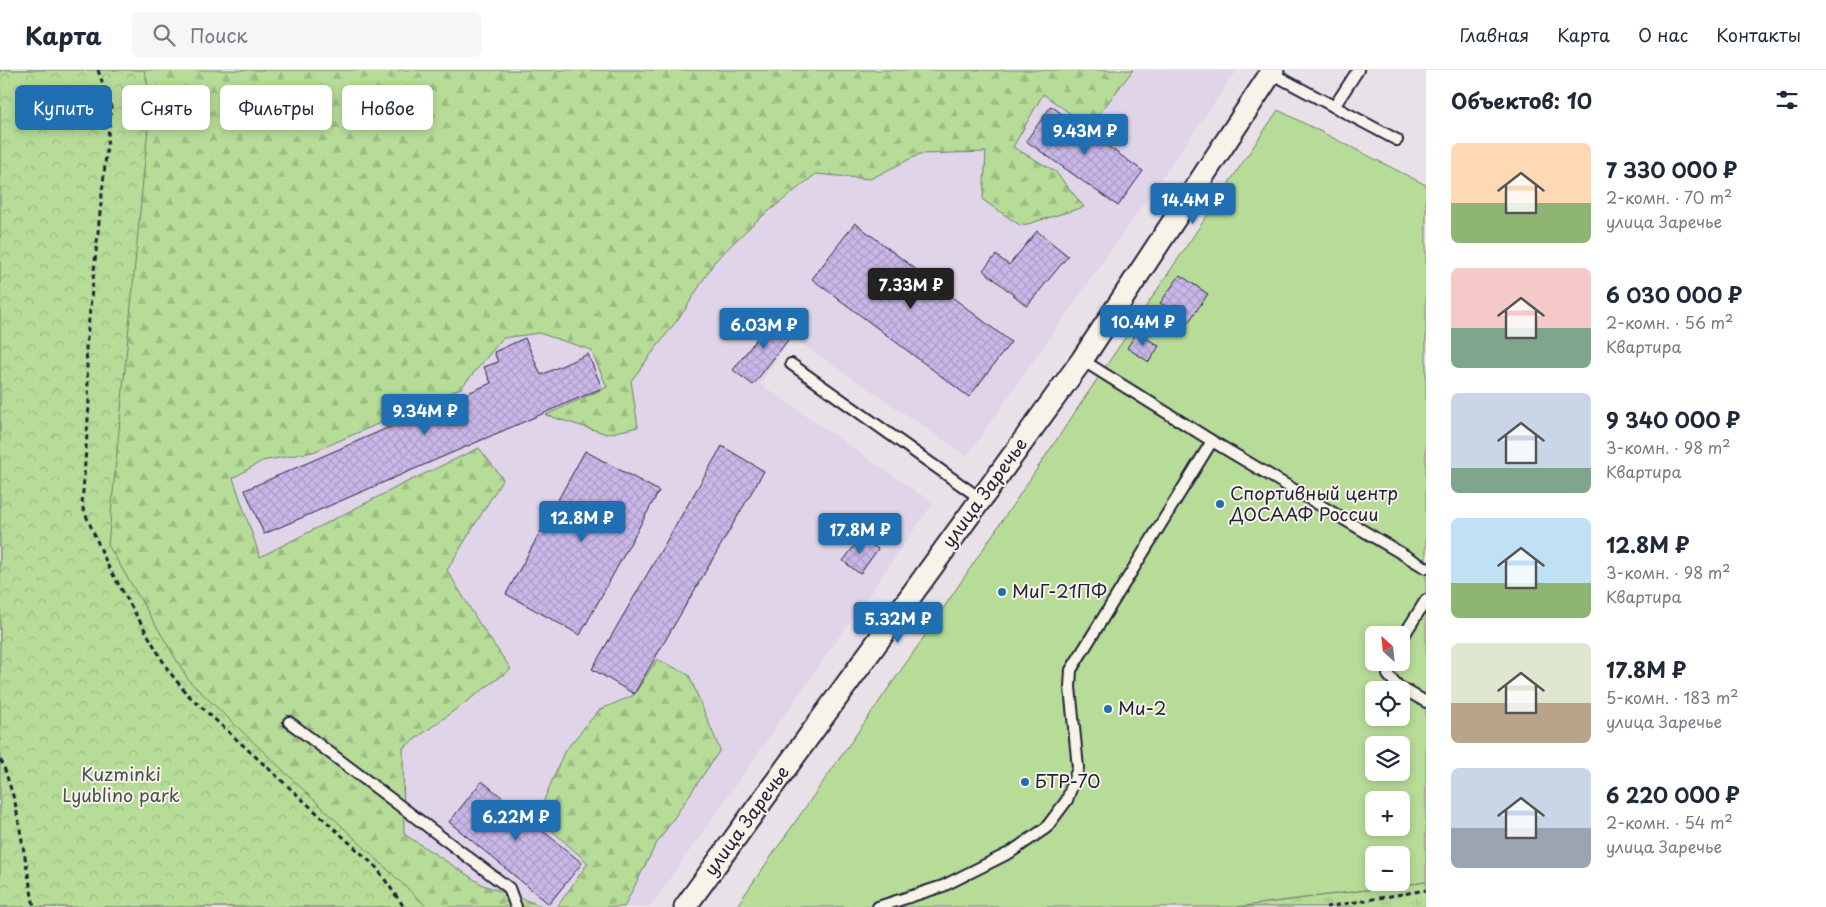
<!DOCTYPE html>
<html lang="ru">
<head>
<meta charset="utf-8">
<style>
  body { margin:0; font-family:"Playpen Sans",sans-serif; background:#f6f6f7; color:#1f2937; height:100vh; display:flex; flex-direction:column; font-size:19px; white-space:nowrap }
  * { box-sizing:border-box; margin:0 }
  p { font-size:16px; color:#747a83 }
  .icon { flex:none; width:28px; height:28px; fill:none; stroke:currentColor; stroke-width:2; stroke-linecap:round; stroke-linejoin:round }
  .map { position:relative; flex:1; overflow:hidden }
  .drawer { display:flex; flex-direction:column; background:#fff; width:400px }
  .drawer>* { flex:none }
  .banner { position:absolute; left:15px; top:15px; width:475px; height:45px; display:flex; gap:10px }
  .needle { width:32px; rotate:333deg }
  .fabs { position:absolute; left:1365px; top:556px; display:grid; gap:10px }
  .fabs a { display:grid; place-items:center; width:45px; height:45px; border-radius:8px; background:#fff; box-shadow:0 2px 8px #0003; font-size:25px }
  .price { position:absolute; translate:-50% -42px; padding:0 11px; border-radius:5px; background:#1f6fb2; color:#fff; font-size:16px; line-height:32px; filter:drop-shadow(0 1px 2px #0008) }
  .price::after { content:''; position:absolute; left:50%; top:30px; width:15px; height:11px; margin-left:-8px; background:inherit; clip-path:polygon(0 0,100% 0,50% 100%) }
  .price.active { background:#222; color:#fff }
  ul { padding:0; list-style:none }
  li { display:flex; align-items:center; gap:15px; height:125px; padding:0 25px }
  li span { display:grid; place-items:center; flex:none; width:140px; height:100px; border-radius:8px; color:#555 }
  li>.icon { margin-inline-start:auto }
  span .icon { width:60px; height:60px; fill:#fffc; stroke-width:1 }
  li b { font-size:21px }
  h2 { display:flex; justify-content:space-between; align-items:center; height:60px; padding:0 25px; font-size:21px }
  .tag { padding:0 18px; border-radius:8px; background:#fff; box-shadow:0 2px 8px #0003; font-size:18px; line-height:45px }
  .tag.active { background:#1f6fb2; color:#fff }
  header { display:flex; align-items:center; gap:30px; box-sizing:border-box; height:70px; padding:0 25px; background:#fff; border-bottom:1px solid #e0e1e3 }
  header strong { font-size:24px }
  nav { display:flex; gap:28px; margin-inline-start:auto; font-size:18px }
  .search { width:350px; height:45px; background:#f6f6f7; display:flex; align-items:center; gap:12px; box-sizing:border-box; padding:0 18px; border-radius:8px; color:#747a83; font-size:19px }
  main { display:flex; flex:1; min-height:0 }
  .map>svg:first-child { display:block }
  .built { fill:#dfd4e8 }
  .grass { fill:url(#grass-tufts); stroke:#6c7f69 }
  .forest { fill:url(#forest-firs); stroke:#6c7f69 }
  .park { fill:url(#park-crowns); stroke:#6c7f69 }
  .pitch { fill:#b6dc97; stroke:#6c7f69; fill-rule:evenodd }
  .building { fill:url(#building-cross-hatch); stroke:#22223b }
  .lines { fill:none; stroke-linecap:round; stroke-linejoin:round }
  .lane-casing { stroke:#22223b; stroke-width:14 }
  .street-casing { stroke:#22223b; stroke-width:25 }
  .path { stroke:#22223b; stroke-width:3; stroke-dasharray:5 4; stroke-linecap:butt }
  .lane { stroke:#f7f3e8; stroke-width:10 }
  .street { stroke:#f7f3e8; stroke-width:21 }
  .poi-dot { fill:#1f6fb2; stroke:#f7f3e8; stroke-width:2 }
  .labels { text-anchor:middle; stroke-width:4; stroke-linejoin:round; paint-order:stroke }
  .street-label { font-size:18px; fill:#22223b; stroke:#f7f3e8 }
  .poi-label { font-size:18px; fill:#22223b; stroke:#f7f3e8; text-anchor:start }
  .park-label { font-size:18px; fill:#475052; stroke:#f7f3e8 }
</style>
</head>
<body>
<header>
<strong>Карта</strong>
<div class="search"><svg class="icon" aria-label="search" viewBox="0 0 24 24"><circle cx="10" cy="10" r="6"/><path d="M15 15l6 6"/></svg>Поиск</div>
<nav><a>Главная</a><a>Карта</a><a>О нас</a><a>Контакты</a></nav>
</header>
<main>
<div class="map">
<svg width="1426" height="837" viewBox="0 0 1426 837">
  <defs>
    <pattern id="grass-tufts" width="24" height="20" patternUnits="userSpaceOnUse" patternTransform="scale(1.25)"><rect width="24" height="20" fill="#b6dc97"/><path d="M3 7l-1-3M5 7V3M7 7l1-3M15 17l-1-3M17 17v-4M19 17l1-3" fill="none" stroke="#9cbc83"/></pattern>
    <pattern id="forest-firs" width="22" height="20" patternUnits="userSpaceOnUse" patternTransform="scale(1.25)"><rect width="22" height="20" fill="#b6dc97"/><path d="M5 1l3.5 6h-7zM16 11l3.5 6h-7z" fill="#9cbc83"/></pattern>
    <pattern id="park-crowns" width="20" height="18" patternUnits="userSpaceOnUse" patternTransform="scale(1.25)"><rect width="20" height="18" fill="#b6dc97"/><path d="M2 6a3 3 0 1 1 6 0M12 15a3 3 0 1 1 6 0" fill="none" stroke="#9cbc83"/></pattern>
    <pattern id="building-cross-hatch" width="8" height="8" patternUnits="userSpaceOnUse" patternTransform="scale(1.25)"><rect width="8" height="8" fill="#c9b7e8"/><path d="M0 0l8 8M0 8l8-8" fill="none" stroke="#ac9dc8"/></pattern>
  </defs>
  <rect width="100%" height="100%" fill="#e9e1e8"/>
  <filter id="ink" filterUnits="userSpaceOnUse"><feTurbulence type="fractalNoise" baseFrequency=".02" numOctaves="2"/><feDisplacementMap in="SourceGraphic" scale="10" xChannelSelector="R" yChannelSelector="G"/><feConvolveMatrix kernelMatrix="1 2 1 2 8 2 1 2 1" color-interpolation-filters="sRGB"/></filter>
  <g filter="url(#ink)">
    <path class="built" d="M144,0H1237L967,386L792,267L760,314L933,433L650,837H427L189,611Z"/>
    <path class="grass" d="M1426,812V837H1236Z"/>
    <path class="forest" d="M0,0H1133L1089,57L1043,24L1013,77L1055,101L1084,137L1021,156L983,130L986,82L920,84L870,109L816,104L755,152L715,191L684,241L631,311L638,357L607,364L546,345L607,317L591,280L539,263L503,268L461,318L313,382L262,391L233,408L260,487L401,415L479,378L503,409L447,500L479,553L511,599L403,678L404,764L483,815L545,837H0Z
      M657,589L689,605L720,680L655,776L624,837H557L588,793L537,747L564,682L599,640L634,625Z"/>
    <path class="park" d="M0,0H144L151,27L108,475L189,611L427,837H0Z"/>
    <path class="pitch" d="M1278,40L1426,115V812L1236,837H736L922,570ZM1374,565H1401V592H1374ZM1374,620H1401V648H1374ZM1374,675H1401V702H1374ZM1374,730H1401V758H1374ZM1374,785H1401V812H1374Z"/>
    <path class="building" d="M1051,36L1143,101L1118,136L1026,71Z
      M855,153L1011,272L969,327L812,209Z
      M1037,161L1068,186L1027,236L983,200L996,185L1009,195Z
      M1180,205L1208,224L1188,253L1160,233Z
      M775,245L795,261L753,315L733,300Z
      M1137,262L1159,276L1149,292L1127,278Z
      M525,268L541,305L588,284L602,318L264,464L245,420L491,313L484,297L498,292L494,282Z
      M722,376L764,401L634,624L592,599Z
      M585,381L659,421L580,565L506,524Z
      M861,467L878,479L860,504L843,491Z
      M482,711L582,793L549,834L449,752Z"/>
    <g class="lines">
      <defs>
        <path id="lane" d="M1271,3L1397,70
          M1334,37L1358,0
          M1082,290L1212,371L1426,498
          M791,294L981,429
          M1401,570L1426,530
          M1389,592L1388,605L1398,616L1426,632
          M289,652L509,818L516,837
          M878,837L943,816L1011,782L1046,758L1067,730L1078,698L1070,617L1071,600L1212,371"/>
        <path id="street" d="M685,837L1082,290L1273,0"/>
      </defs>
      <use href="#lane" class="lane-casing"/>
      <use href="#street" class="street-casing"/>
      <path class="path" d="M98,0L111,37L86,278L89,335L82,436L108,496L168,600L186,623L376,797L404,837
        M0,690L3,694L15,732L34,837
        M1326,837L1426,820"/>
      <use href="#lane" class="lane"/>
      <use href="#street" class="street"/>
    </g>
  </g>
  <g class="poi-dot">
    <circle cx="1220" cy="434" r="5"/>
    <circle cx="1002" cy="522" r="5"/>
    <circle cx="1108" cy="639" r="5"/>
    <circle cx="1025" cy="712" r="5"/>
  </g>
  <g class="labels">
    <g class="street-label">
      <text transform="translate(985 423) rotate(-54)" y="6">улица Заречье</text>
      <text transform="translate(747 751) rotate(-54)" y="6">улица Заречье</text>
    </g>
    <g class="poi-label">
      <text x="1230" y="430">Спортивный центр<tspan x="1230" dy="21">ДОСААФ России</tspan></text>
      <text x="1012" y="528">МиГ-21ПФ</text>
      <text x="1118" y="645">Ми-2</text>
      <text x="1035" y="718">БТР-70</text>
    </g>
    <g class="park-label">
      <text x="121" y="711">Kuzminki<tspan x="121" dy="21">Lyublino park</tspan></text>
    </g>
  </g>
</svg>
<div class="fabs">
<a><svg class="needle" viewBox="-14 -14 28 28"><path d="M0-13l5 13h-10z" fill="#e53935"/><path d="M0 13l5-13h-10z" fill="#747a83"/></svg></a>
<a><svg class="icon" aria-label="locate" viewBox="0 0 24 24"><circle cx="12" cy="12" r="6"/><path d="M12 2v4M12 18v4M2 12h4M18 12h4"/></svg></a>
<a><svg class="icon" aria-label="layers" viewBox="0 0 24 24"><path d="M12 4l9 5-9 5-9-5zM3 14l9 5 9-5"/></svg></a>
<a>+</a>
<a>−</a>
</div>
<b class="price" style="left:1085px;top:86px">9.43M ₽</b>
<b class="price" style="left:1193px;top:155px">14.4M ₽</b>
<b class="price active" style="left:911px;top:240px">7.33M ₽</b>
<b class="price" style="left:1143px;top:277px">10.4M ₽</b>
<b class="price" style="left:764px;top:280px">6.03M ₽</b>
<b class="price" style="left:425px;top:366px">9.34M ₽</b>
<b class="price" style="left:582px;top:473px">12.8M ₽</b>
<b class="price" style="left:860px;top:485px">17.8M ₽</b>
<b class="price" style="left:898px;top:574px">5.32M ₽</b>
<b class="price" style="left:516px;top:772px">6.22M ₽</b>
<div class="banner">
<a class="tag active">Купить</a>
<a class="tag">Снять</a>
<a class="tag">Фильтры</a>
<a class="tag">Новое</a>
</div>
</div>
<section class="drawer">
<h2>Объектов: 10<svg class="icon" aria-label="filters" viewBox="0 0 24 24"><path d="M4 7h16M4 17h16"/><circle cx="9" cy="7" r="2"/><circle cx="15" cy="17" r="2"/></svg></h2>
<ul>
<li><span style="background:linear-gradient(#ffd9b3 60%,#8fb573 0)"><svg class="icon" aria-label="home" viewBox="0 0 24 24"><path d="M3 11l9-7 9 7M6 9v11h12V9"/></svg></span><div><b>7 330 000 ₽</b><p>2-комн. · 70 m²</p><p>улица Заречье</p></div></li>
<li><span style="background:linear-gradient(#f6c9c9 60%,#7fa58c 0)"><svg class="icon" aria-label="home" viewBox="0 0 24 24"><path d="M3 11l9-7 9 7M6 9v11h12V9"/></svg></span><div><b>6 030 000 ₽</b><p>2-комн. · 56 m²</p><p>Квартира</p></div></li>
<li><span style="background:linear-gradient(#c9d6e8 75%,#7fa58c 0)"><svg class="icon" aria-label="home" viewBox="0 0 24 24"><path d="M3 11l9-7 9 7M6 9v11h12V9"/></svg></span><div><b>9 340 000 ₽</b><p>3-комн. · 98 m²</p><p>Квартира</p></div></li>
<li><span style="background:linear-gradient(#bfe0f5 65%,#8fb573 0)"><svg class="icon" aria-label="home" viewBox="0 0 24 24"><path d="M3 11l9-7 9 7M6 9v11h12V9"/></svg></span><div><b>12.8M ₽</b><p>3-комн. · 98 m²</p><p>Квартира</p></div></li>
<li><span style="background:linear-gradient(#dfe7d0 60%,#b9a48a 0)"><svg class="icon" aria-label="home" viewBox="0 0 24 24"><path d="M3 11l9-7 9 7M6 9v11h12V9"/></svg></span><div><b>17.8M ₽</b><p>5-комн. · 183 m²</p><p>улица Заречье</p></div></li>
<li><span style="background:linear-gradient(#c9d6e8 60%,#9aa5b1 0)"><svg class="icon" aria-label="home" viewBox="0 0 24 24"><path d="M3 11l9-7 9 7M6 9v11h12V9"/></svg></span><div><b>6 220 000 ₽</b><p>2-комн. · 54 m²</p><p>улица Заречье</p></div></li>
</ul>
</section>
</main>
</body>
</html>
